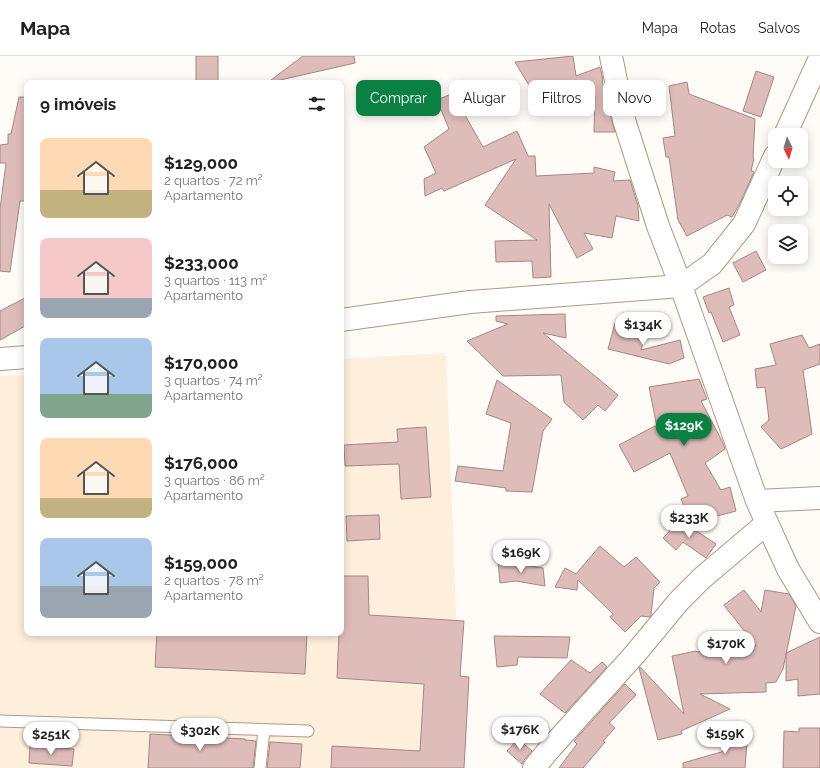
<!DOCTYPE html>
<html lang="pt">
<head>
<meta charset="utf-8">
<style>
  body { margin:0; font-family:Raleway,sans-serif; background:#f2f2f2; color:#202124; height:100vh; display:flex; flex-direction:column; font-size:15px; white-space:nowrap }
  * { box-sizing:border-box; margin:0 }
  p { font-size:13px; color:#757577 }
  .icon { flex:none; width:22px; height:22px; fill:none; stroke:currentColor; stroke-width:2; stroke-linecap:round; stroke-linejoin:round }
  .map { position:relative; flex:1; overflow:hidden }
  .side { position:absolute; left:24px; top:24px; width:320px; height:556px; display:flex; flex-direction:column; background:#fff; border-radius:8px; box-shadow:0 2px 10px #0003 }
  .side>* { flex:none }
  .hud { position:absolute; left:356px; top:24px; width:380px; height:36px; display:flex; gap:8px }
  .needle { width:26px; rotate:175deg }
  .fabs { position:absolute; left:768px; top:72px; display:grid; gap:8px }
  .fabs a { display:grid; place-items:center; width:40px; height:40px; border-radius:8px; background:#fff; box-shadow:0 2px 10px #0003; font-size:20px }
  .price { position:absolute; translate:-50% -34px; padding:0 9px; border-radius:14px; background:#fff; color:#222; font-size:13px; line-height:26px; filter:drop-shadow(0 1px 2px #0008) }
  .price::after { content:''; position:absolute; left:50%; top:24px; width:12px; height:9px; margin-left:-6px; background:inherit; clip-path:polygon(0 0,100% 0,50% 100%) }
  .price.active { background:#0b8043; color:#fff }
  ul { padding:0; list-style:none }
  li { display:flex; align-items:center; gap:12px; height:100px; padding:0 16px }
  li span { display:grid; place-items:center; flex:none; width:112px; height:80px; border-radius:8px; color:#555 }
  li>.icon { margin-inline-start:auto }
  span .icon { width:48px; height:48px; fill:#fffc; stroke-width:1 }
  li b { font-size:17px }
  h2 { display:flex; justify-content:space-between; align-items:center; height:48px; padding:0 16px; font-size:17px }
  .chip { padding:0 14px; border-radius:8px; background:#fff; box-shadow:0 2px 10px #0003; font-size:14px; line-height:36px }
  .chip.active { background:#0b8043; color:#fff }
  header { display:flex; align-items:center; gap:24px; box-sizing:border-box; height:56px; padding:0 20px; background:#fff; border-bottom:1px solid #e0e0e0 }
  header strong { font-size:19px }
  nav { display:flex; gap:22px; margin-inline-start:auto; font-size:14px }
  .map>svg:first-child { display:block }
  .built { fill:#feefdc }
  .building { fill:#debcba; stroke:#a68684 }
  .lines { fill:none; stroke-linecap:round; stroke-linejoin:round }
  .service-casing { stroke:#ad9a83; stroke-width:13 }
  .minor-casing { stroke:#ad9a83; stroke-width:24 }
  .service { stroke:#fff; stroke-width:11 }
  .minor { stroke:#fff; stroke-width:22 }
</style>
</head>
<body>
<header>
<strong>Mapa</strong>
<nav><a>Mapa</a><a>Rotas</a><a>Salvos</a></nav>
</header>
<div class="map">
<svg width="820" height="712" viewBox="0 0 820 712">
  <rect width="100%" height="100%" fill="#fffbf6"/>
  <path class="built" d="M446,297L462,712H0V320L27,319V577H341V303Z"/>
  <path class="building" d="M196,0H218V27H196Z
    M303,0H354L355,7L267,27Z
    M573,0L576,20L600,11L603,24L602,25L605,35L612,66L615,76H594L595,40L586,43L583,34L542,54L530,31L515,6Z
    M756,15L774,21L761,61L743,55Z
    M687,26L689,38L755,63L753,102H754L751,115L754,116L739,149L732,161L727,159L687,180L678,164L669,101H666L663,82L675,80L669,30Z
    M456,36L466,61L483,91L517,75L528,100H535L536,120L594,117V111L615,116L613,125L630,124L638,150L639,165L616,160L612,182L584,177L593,193L577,202L549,148L551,221L533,222L532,205L496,206L495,185L537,184L485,149L516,103L444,135L442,132L425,140L424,123L436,117L424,91L449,73L437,44Z
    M19,41H27V145H20L10,216L0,215V153L6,107H0V89L8,88V78H11Z
    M756,195L766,214L743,226L733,207Z
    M729,232L734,249L729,251L740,279L723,286L711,256L709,257L703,241Z
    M27,241V269L0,284V255Z
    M565,258L566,282L543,277L618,339L605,355L598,349L583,364L564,346L561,319L503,320L467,285L508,268L496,265V260Z
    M615,267L646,275L641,294L680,284L684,302L669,308L608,293Z
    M802,279L809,292L820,288V308L803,314L812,378L781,393L761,371L769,364L765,331L757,332L755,313L776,309L770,288Z
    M699,323L707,343L701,345L722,385L725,393L705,407L721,434L730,431L736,455L691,467L681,443L688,440L670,397L634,416L619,389L655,370L657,371L649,331Z
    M497,324L552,363L543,375L532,436L506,435V432L455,425L458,410L503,415L511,367L486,358Z
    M426,371L431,441L401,443L399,408L345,410L344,389L398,386L397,373Z
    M379,459L380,483L347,485L346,460Z
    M680,464L716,488L706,502L683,486L676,494L663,482Z
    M600,490L624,511L636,501L660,526L654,532L651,559L650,561L641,560L625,576L610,561L613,558L578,524L577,534L555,531L565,512L576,518Z
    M498,505L543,512L545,530L516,525L500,527Z
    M341,520H368L369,559L464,565L460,620L469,621L464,712H331L332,690L420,695L424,628L337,622L339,577H341Z
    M744,534L761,556L765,534L789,538L796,550L783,613L776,626L766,627V636L700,638L730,653L681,675L682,678L658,684L639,612L640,611L684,658L672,600L696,595L697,596L756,590L724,549Z
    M157,577H307L305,618L155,611Z
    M494,580L570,581L567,602L518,601L517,609L497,611Z
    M820,581V638L798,640V623L786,625V597Z
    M571,604L590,617L602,606L607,611L565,657L540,638Z
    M625,628L636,639L609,667L615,672L603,685L605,686L583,712H559L577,688L574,685Z
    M799,672H820V712H783L784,675L799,676Z
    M733,674H748L745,712H683V707L728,694L729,682Z
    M150,678L245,683V684L256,685L253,712H148Z
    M518,683L532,695L524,704L522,708L507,695Z
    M270,686L302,688L300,712H267Z
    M30,690L74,693L72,710L29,707Z"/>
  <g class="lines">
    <defs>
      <path id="service" d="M0,665L308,675
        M260,712L264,674"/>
      <path id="minor" d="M611,0L624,64L658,170L681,230L757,445L788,513L820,566
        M785,79L820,2
        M341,264L470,246L681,230L712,208L744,168L775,100
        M0,303L27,301
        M757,445L820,442
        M534,712L547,696L635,598L679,545L702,522L767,467"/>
    </defs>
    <use href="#service" class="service-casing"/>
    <use href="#minor" class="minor-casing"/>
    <use href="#service" class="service"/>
    <use href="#minor" class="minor"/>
  </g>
</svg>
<div class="fabs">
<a><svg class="needle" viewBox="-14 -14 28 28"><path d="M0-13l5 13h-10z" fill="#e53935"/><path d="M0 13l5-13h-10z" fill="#757577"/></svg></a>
<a><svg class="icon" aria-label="locate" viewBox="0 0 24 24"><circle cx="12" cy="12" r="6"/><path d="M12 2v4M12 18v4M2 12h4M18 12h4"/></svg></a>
<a><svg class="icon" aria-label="layers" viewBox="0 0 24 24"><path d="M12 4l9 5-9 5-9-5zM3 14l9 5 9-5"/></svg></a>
</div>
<b class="price" style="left:643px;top:290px">$134K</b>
<b class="price active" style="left:684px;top:391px">$129K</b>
<b class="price" style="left:689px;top:483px">$233K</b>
<b class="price" style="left:521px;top:518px">$169K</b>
<b class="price" style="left:726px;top:609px">$170K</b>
<b class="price" style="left:520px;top:695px">$176K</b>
<b class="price" style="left:200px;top:696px">$302K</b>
<b class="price" style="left:725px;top:699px">$159K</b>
<b class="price" style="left:51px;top:700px">$251K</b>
<div class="hud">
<a class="chip active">Comprar</a>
<a class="chip">Alugar</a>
<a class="chip">Filtros</a>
<a class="chip">Novo</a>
</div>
<section class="side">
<h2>9 imóveis<svg class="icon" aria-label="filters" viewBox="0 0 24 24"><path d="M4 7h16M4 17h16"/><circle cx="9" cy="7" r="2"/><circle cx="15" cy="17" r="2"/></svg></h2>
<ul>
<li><span style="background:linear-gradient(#ffd9b3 65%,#c2b280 0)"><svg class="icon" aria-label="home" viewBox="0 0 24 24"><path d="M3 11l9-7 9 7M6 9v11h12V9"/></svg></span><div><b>$129,000</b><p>2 quartos · 72 m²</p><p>Apartamento</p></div></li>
<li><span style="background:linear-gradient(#f6c9c9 75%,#9aa5b1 0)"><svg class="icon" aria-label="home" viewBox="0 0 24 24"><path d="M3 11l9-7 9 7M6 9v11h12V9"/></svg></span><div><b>$233,000</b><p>3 quartos · 113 m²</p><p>Apartamento</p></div></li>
<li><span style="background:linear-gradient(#a9c7e8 70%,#7fa58c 0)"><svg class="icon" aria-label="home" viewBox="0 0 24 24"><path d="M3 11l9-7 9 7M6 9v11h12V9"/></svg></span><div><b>$170,000</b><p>3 quartos · 74 m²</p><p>Apartamento</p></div></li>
<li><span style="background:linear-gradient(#ffd9b3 75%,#c2b280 0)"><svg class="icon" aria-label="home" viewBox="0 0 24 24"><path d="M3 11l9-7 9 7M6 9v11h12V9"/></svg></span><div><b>$176,000</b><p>3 quartos · 86 m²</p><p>Apartamento</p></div></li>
<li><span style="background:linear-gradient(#a9c7e8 60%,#9aa5b1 0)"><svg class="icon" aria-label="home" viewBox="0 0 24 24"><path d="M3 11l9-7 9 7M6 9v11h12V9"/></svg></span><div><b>$159,000</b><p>2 quartos · 78 m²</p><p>Apartamento</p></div></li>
</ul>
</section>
</div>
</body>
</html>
